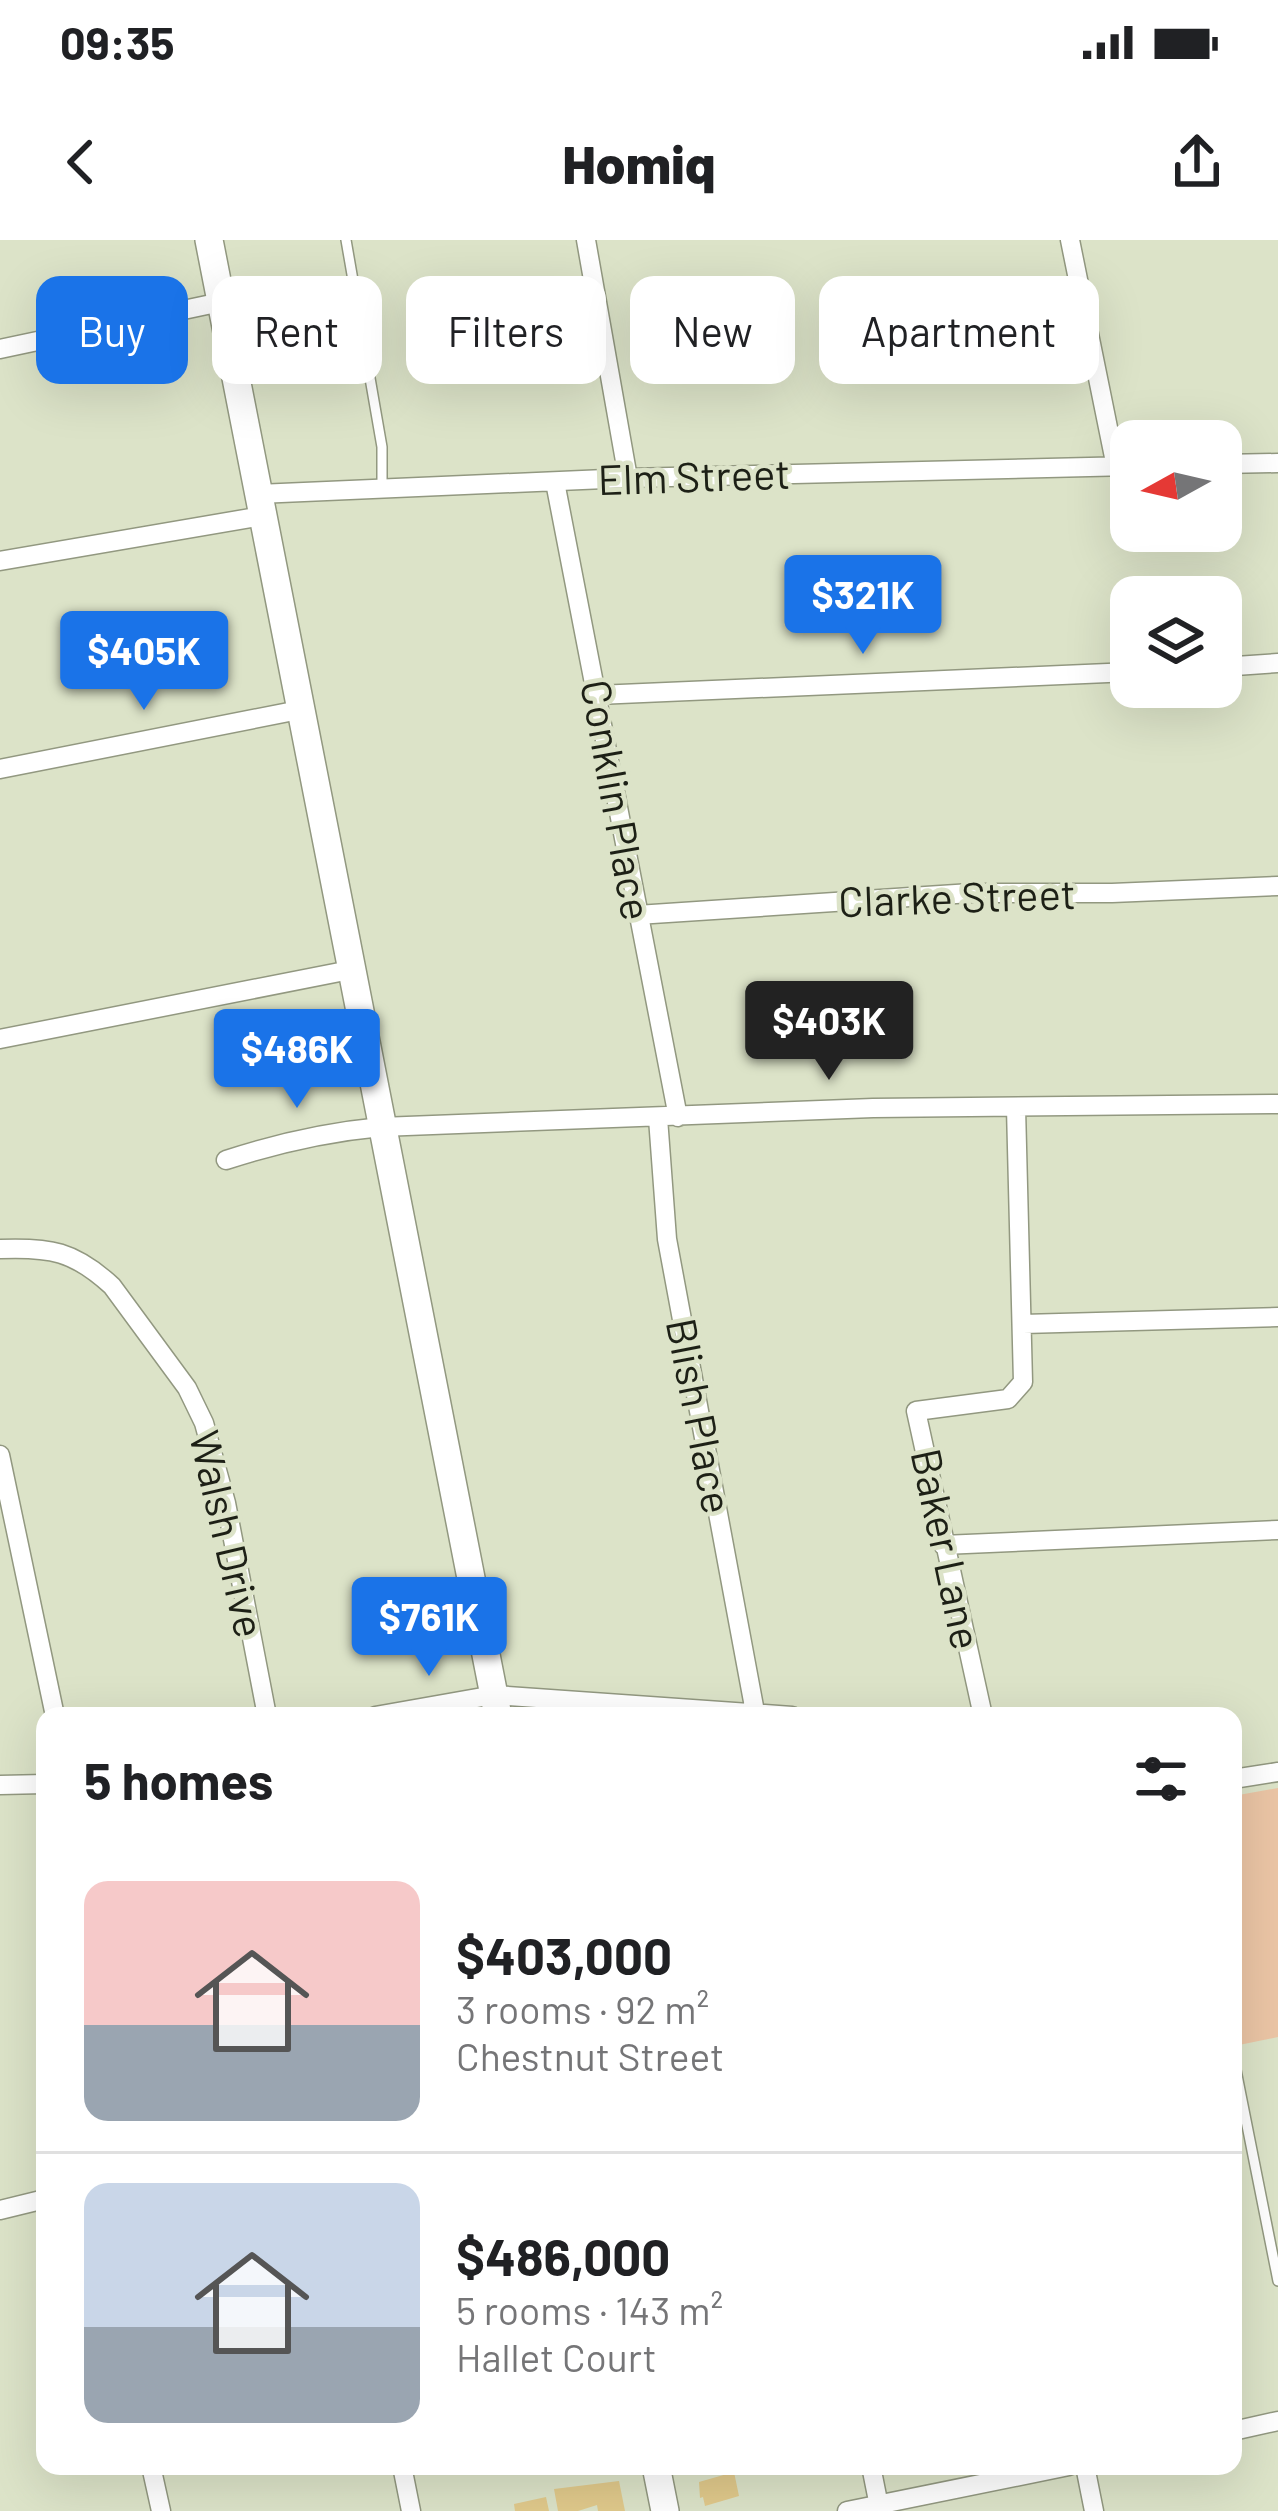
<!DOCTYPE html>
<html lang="en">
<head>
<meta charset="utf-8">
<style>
  body { margin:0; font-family:Barlow,sans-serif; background:#f2f2f2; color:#202124; height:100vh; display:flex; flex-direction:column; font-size:45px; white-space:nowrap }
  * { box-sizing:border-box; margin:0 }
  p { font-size:39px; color:#757577 }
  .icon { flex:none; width:66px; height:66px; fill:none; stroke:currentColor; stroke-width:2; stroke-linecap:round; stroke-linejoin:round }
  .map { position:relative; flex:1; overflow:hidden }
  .details { position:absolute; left:36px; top:1467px; width:1206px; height:768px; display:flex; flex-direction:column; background:#fff; border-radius:24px; box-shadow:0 12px 48px #0002 }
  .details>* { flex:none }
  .banner { position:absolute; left:36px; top:36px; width:1206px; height:108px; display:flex; gap:24px }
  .needle { width:78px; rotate:262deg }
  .tools { position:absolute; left:1110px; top:180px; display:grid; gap:24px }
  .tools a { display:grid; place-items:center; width:132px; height:132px; border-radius:24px; background:#fff; box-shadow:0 12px 48px #0002; font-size:60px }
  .price { position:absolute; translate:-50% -102px; padding:0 27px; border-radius:12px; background:#1a73e8; color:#fff; font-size:39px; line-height:78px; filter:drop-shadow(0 3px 6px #0008) }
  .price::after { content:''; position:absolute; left:50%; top:72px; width:36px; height:27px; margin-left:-18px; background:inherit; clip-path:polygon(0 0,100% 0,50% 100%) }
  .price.selected { background:#222; color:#fff }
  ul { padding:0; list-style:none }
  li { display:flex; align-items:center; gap:36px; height:300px; padding:0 48px }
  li+li { border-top:3px solid #e0e0e0 }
  li span { display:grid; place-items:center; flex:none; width:336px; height:240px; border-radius:24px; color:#555 }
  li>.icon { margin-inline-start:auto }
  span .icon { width:144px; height:144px; fill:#fffc; stroke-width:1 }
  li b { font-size:51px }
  h2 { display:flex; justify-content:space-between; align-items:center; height:144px; padding:0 48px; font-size:51px }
  .pill { padding:0 42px; border-radius:24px; background:#fff; box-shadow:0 12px 48px #0002; font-size:42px; line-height:108px }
  .pill.selected { background:#1a73e8; color:#fff }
  .status { display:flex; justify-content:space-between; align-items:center; height:84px; padding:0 60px; background:#fff; direction:ltr }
  .status svg { height:33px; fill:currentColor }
  header { display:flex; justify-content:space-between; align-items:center; height:156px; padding:0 48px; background:#fff; font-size:54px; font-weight:800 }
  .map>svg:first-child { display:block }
  .green { fill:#ebc5a5 }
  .building { fill:#e0c98b }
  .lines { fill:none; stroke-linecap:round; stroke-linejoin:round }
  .lane-casing { stroke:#929880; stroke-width:12 }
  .street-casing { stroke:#929880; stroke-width:21 }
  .secondary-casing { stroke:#929880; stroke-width:30 }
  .lane { stroke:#fff; stroke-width:9 }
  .street { stroke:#fff; stroke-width:18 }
  .secondary { stroke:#fff; stroke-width:27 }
  .labels { text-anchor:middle; stroke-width:9; stroke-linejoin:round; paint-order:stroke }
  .street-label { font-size:42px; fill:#1d2016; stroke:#dce3c8 }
</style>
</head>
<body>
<div class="status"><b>09:35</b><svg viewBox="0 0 49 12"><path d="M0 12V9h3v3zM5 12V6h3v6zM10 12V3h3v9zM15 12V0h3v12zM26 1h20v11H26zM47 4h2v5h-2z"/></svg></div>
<header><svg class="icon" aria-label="back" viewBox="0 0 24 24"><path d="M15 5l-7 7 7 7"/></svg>Homiq<svg class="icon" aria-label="share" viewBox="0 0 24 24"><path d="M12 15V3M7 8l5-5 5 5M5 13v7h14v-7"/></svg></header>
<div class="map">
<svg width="1278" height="2271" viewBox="0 0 1278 2271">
  <rect width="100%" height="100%" fill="#dce3c8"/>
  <path class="green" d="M1278,1548V1797L1239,1805L1233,1767V1556Z"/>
  <path class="building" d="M734,2232L739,2256L705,2266L703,2257L700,2258L699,2242Z
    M619,2241L625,2271H598L597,2265L578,2271H558L554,2249Z
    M546,2257L549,2271H515L514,2264Z"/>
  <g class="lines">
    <defs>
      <path id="lane" d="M346,0L382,207V247
        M278,57C272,83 275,97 296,114
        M223,61L243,58L260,61L353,42
        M239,133L296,114
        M1233,1815L1278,2041"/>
      <path id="street" d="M586,0L628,238
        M1070,0L1116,227
        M0,109L221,62
        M1221,224L1278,223
        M555,242L678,877
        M258,254L628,238L1131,226
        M0,321L262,276
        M1221,427L1278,423
        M597,455L1131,432
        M0,529L299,470
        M637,675L971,653H1112L1278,646
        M0,799L350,730
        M658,878L667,999L755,1472
        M226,920C278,903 327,892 381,887L873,868L1278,864
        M0,1009C50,1007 74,1011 112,1046L187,1148L204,1183L226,1263L267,1476
        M1023,1084L1278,1077
        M0,1215L55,1476
        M943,1305L1278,1290
        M375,1476L494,1455L792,1476
        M983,1476L916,1171L1008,1159L1023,1142L1016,868
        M1233,1539L1278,1532
        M0,1545L45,1544
        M0,1970L45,1959
        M1233,2191L1278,2181
        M151,2226L161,2271
        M402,2226L411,2271
        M871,2226L880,2271
        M1085,2226L1094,2271
        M847,2271L1069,2226"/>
      <path id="secondary" d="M209,0L498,1476
        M656,2226L665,2271"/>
    </defs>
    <use href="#lane" class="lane-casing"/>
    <use href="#street" class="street-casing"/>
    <use href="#secondary" class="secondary-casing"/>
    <use href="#lane" class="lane"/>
    <use href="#street" class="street"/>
    <use href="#secondary" class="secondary"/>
  </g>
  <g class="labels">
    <g class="street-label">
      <text transform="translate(694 237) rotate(-2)" y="15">Elm Street</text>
      <text transform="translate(616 560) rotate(80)" y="15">Conklin Place</text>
      <text transform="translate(957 658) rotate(-2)" y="15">Clarke Street</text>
      <text transform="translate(699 1176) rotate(79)" y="15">Blish Place</text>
      <text transform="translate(227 1294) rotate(77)" y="15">Walsh Drive</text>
      <text transform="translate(946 1309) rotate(78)" y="15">Baker Lane</text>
    </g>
  </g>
</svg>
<div class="tools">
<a><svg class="needle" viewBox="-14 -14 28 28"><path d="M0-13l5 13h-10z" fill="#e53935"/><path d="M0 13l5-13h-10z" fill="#757577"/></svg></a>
<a><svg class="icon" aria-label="layers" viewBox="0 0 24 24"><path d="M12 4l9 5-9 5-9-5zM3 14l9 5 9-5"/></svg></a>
</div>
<b class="price" style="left:863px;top:417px">$321K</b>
<b class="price" style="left:144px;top:473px">$405K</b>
<b class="price selected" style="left:829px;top:843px">$403K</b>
<b class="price" style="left:297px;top:871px">$486K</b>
<b class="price" style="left:429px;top:1439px">$761K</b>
<div class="banner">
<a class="pill selected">Buy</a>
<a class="pill">Rent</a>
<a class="pill">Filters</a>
<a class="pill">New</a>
<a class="pill">Apartment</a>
</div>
<section class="details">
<h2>5 homes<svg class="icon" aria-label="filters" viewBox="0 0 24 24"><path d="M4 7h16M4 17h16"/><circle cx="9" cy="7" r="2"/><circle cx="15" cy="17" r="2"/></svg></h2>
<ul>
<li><span style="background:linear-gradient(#f6c9c9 60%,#9aa5b1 0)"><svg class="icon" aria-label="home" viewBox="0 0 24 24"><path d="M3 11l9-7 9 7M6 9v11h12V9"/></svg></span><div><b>$403,000</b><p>3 rooms · 92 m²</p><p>Chestnut Street</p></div></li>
<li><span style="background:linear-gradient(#c9d6e8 60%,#9aa5b1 0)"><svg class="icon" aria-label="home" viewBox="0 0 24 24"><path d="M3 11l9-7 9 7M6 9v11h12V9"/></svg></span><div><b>$486,000</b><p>5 rooms · 143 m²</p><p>Hallet Court</p></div></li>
</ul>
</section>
</div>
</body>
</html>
